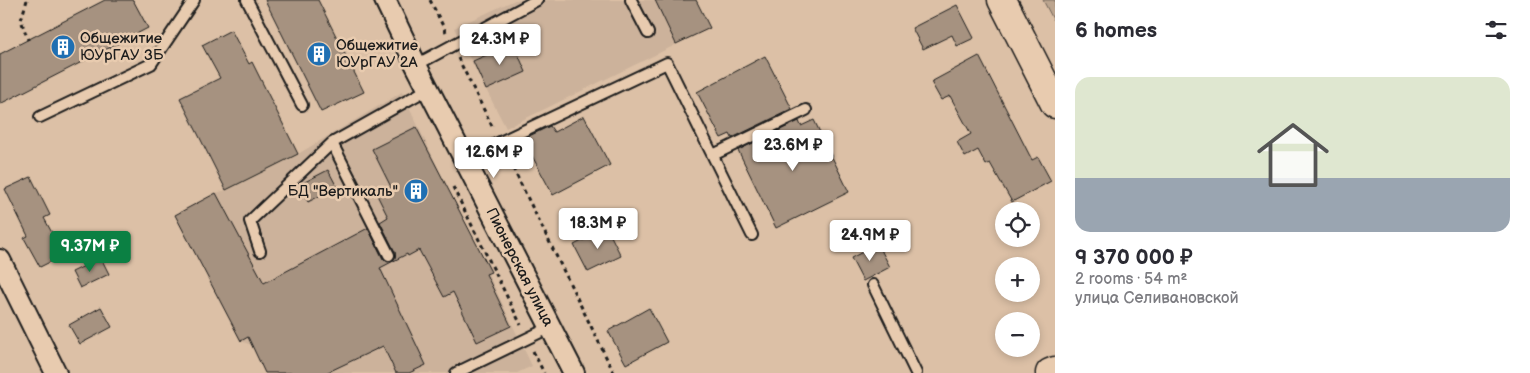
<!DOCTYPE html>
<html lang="en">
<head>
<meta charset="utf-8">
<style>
  body { margin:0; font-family:"Balsamiq Sans",sans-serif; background:#f7f7f7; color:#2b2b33; height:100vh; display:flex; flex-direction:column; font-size:19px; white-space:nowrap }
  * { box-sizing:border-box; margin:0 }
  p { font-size:16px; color:#7c7c81 }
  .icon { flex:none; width:28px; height:28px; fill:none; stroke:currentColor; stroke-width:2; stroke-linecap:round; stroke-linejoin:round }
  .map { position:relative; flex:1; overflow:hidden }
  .sheet { display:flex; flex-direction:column; background:#fff; width:475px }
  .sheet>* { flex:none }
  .controls { position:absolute; left:995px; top:202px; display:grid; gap:10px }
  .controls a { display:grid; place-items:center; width:45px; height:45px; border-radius:50%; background:#fff; box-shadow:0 2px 8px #0003; font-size:25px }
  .price { position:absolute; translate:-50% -42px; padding:0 11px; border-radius:5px; background:#fff; color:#222; font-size:16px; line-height:32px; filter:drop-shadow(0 1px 2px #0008) }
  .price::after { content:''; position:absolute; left:50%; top:30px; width:15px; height:11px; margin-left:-8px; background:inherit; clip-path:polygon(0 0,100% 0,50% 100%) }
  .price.active { background:#0b8043; color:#fff }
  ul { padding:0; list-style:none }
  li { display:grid; align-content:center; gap:10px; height:265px; padding:0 20px }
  li span { display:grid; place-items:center; height:155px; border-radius:15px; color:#555 }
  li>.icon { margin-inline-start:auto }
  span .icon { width:90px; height:90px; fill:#fffc; stroke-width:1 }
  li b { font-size:21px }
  h2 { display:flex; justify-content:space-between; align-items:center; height:60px; padding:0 20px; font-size:21px }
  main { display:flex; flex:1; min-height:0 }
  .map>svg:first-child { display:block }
  .built { fill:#ccb29b }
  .green { fill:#bca58f; stroke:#6c6056 }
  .building { fill:#a69280; stroke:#1c1c1c }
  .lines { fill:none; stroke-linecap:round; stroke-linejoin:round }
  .lane-casing { stroke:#1c1c1c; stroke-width:14 }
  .street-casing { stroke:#1c1c1c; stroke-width:24 }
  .secondary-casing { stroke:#1c1c1c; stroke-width:31 }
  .path { stroke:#1c1c1c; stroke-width:3; stroke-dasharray:4 4; stroke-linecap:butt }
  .lane { stroke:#e8cbaf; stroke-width:10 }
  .street { stroke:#e8cbaf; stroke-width:20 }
  .secondary { stroke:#e8cbaf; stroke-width:28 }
  .labels { text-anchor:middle; stroke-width:5; stroke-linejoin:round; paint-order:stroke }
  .poi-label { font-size:15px; fill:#1c1c1c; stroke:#e8cbaf; text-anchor:start }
  .street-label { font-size:15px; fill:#1c1c1c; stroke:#e8cbaf }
</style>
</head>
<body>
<main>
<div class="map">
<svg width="1055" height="373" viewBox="0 0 1055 373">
  <rect width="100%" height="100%" fill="#dcc0a6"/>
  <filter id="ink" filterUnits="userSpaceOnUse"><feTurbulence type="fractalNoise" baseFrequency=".02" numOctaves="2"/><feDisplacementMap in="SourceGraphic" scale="10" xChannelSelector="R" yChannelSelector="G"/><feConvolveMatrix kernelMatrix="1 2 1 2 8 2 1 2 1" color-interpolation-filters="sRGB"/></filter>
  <g filter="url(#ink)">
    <path class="built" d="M515,0H696L710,28L506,128L454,28Z
      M402,92L532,366L517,373H265L251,345L241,341L175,215L216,193L226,190L298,154Z"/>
    <path class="green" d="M1043,0H1055V23Z"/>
    <path class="building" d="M105,0H133L148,28L0,104V54Z
      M265,0H318L364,92L321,112Z
      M655,0H696L710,28L676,44Z
      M957,5L974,38L957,46L952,35L923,49L912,28Z
      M231,30L249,64L252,62L298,154L226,190L180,98L220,78L202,45Z
      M513,43L526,72L486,90L473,61Z
      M765,56L792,109L732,138L730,134L721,138L697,92Z
      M979,56L1032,160L1038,157L1051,181L1012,202L990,163L986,165L978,150L965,157L957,142L971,134L950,96L941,100L931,82Z
      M584,116L610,165L553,195L523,139L550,126L554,132Z
      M814,120L849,192L776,228L738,150L799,121L801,126Z
      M416,127L491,272L486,274L511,326L477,342L453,292L444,297L419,250L408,256L407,254L380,268L426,365L409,373H396L383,346L326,373H265L248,337L241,341L175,215L216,193L264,283L368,228L383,259L388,262L392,261L395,258V252L380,222L388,217L377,195L391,187L372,149Z
      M328,170L337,187L308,202L299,185Z
      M31,177L50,215L44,218L64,255L40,267L24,238L28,236L5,189Z
      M607,228L621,256L588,272L574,245Z
      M878,244L890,267L863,281L851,258Z
      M101,258L109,274L80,288L72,272Z
      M101,307L112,327L80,344L69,325Z
      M649,308L667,342L626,364L608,331Z"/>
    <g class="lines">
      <defs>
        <path id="lane" d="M247,0L302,105
          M631,0L648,33
          M416,65L537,0
          M40,117L151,64L194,0
          M332,143L389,255
          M713,155L806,110
          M464,159L667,63L752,235
          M260,251L250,221L332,143L428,89
          M873,285L916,373
          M456,373L551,327"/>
        <path id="street" d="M385,0L416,65L574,373
          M0,260L56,373"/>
        <path id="secondary" d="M1002,0L1055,104
          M1050,373L1055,371"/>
      </defs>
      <use href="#lane" class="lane-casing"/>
      <use href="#street" class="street-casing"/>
      <use href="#secondary" class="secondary-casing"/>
      <path class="path" d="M27,0L21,20L28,40
        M430,0L446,32
        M458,58L493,128
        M506,154L614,373
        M453,187L521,325
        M533,351L544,373"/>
      <use href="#lane" class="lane"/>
      <use href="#street" class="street"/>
      <use href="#secondary" class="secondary"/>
    </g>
  </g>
  <defs>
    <symbol id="building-disc" viewBox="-11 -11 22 22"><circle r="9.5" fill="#1f6fb2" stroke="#e8cbaf"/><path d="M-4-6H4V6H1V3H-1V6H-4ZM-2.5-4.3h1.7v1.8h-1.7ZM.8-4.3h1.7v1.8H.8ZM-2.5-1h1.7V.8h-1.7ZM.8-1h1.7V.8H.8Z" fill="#fff"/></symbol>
  </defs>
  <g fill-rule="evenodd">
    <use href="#building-disc" x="49" y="33" width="28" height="28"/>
    <use href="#building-disc" x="305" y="40" width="28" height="28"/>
    <use href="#building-disc" x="402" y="177" width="28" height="28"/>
  </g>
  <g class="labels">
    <g class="poi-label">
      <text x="80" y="43">Общежитие<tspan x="80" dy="17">ЮУрГАУ 3Б</tspan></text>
      <text x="336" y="50">Общежитие<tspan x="336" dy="17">ЮУрГАУ 2А</tspan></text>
      <text x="398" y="196" text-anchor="end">БД "Вертикаль"</text>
    </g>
    <g class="street-label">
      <text transform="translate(520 267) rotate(63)" y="5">Пионерская улица</text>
    </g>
  </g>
</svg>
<div class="controls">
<a><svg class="icon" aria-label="locate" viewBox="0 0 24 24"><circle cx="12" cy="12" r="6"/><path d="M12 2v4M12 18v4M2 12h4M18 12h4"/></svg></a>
<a>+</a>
<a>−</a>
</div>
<b class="price" style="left:500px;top:66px">24.3M ₽</b>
<b class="price" style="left:793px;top:172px">23.6M ₽</b>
<b class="price" style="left:494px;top:179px">12.6M ₽</b>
<b class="price" style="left:598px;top:250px">18.3M ₽</b>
<b class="price" style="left:870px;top:262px">24.9M ₽</b>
<b class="price active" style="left:90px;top:273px">9.37M ₽</b>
</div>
<section class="sheet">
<h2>6 homes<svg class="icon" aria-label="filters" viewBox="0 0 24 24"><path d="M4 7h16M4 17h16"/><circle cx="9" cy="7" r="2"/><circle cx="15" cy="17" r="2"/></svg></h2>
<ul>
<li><span style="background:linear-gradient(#dfe7d0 65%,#9aa5b1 0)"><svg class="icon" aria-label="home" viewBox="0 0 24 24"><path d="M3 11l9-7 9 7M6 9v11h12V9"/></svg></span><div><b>9 370 000 ₽</b><p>2 rooms · 54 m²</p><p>улица Селивановской</p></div></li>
</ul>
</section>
</main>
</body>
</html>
